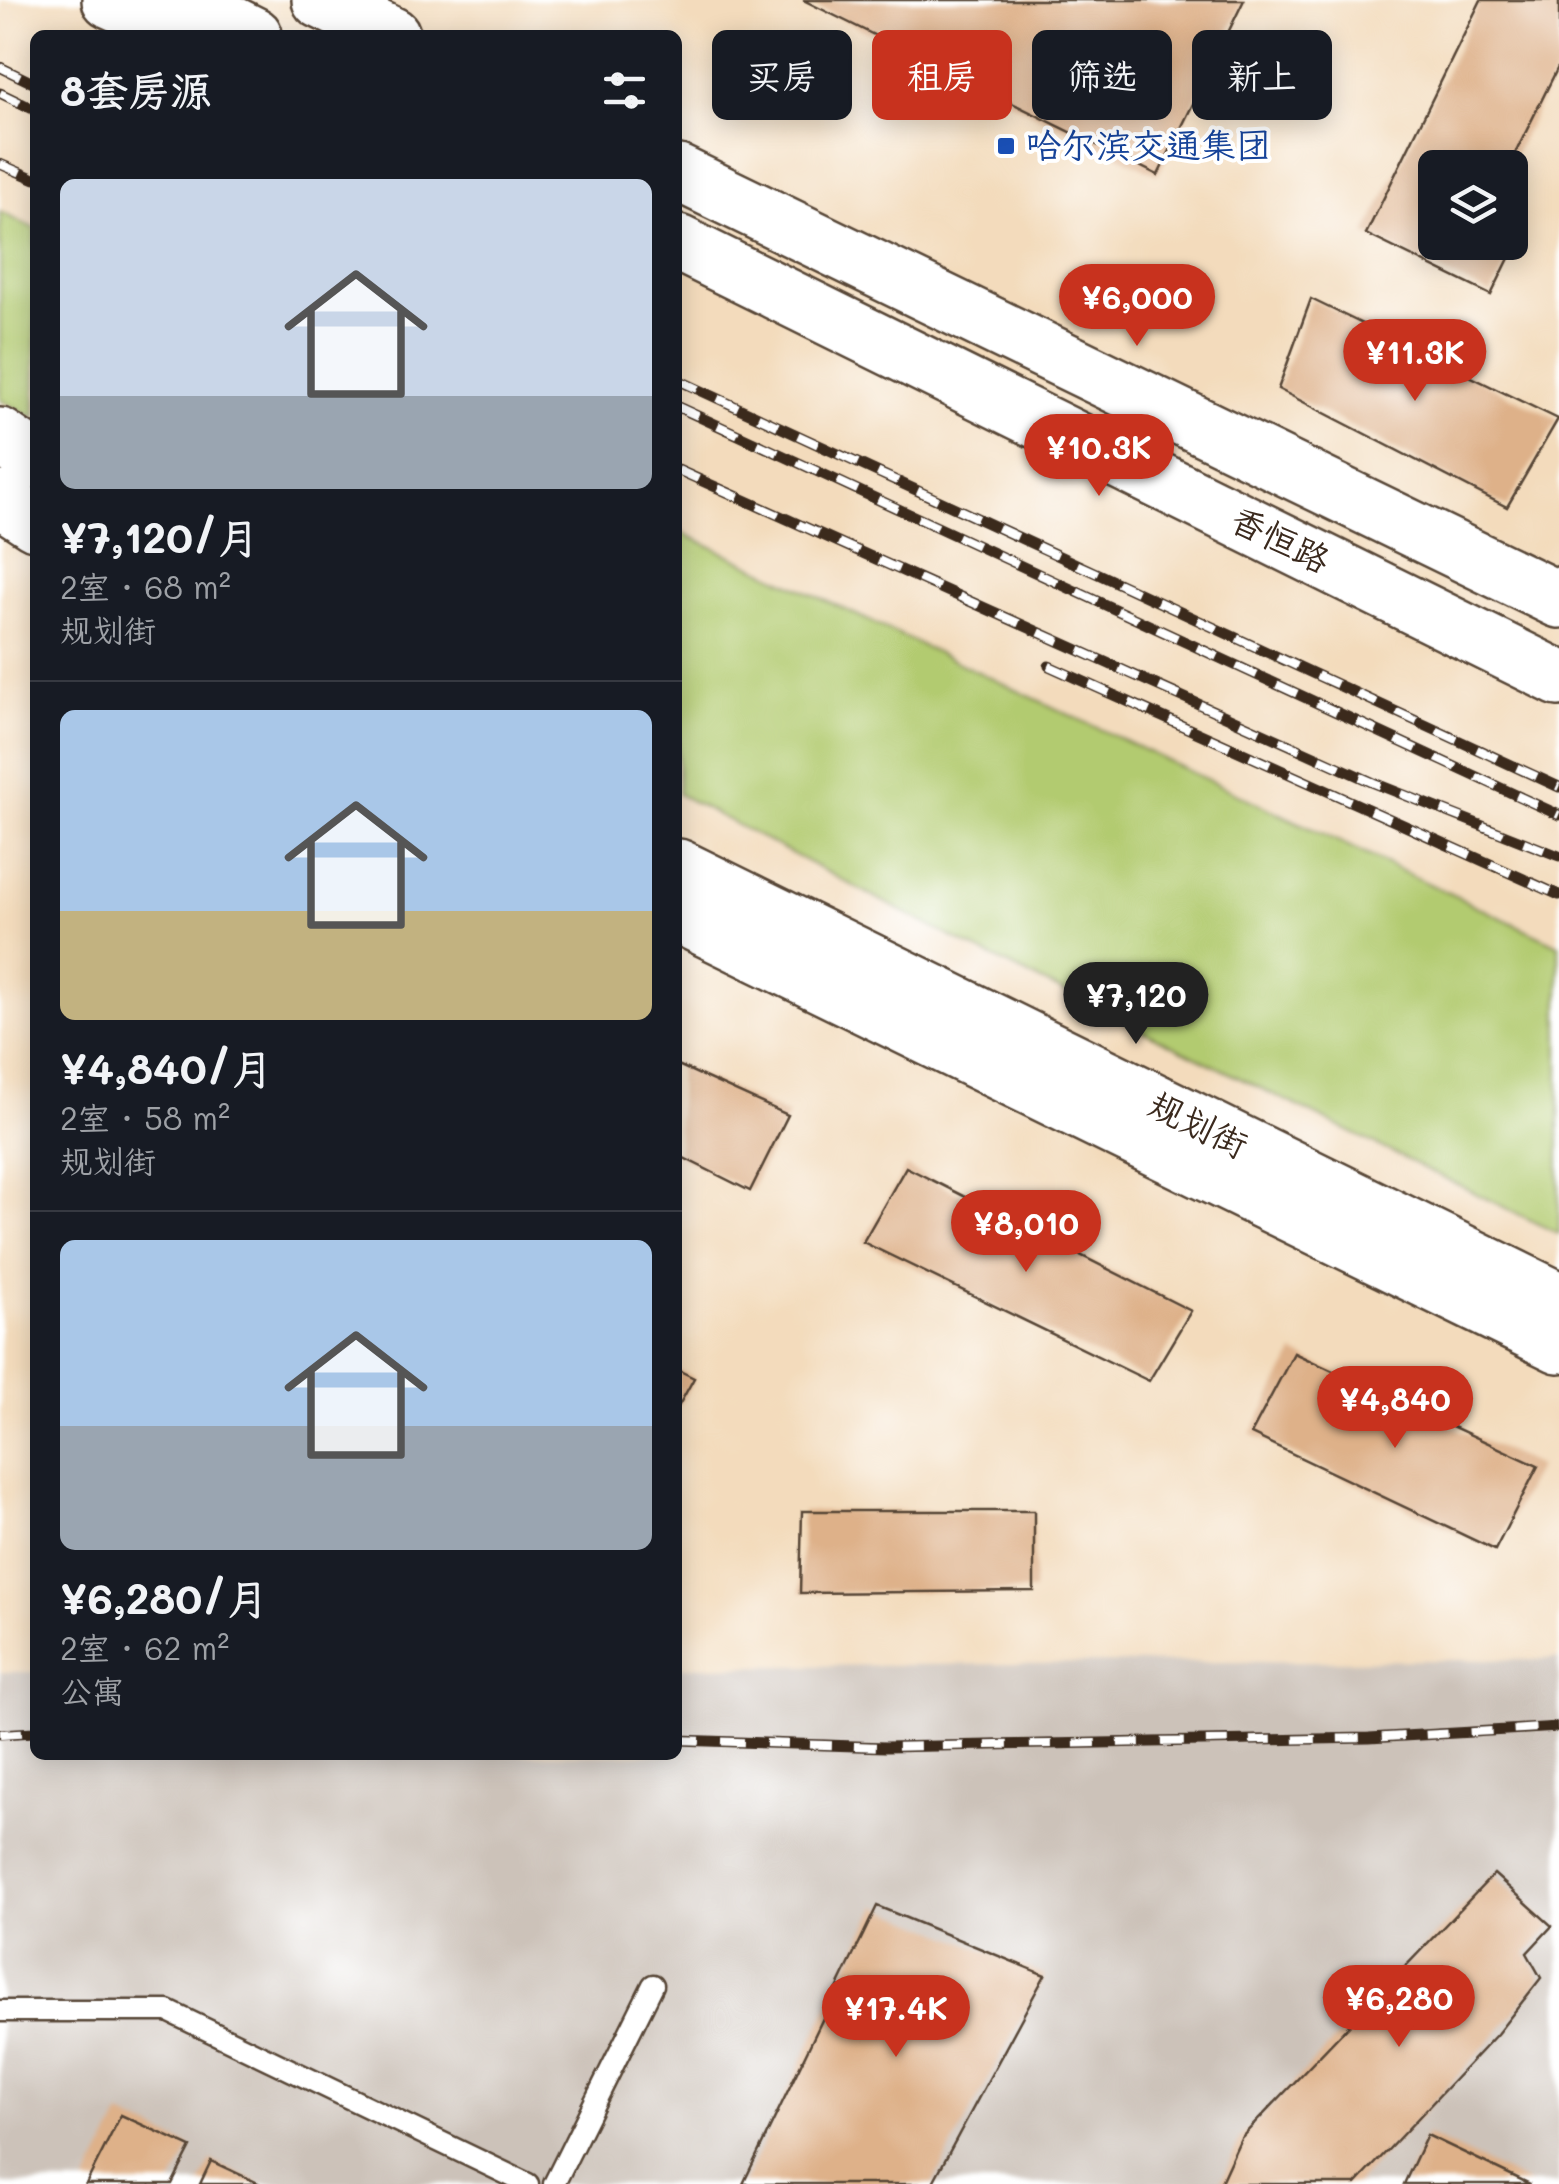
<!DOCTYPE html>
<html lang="zh">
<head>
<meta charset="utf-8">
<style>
  body { margin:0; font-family:Mali,"LXGW WenKai TC",sans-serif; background:#242831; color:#f1f3f6; height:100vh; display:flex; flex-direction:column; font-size:38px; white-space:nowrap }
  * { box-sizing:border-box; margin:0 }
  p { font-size:32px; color:#9ea1a6 }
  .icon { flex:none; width:55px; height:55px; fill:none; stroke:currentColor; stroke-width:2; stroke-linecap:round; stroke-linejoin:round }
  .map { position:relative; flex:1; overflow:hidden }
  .side { position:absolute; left:30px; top:30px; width:652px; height:1730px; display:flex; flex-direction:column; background:#171b24; border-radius:15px; box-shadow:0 5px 25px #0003 }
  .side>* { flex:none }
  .banner { position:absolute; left:712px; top:30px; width:695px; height:90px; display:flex; gap:20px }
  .buttons { position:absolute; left:1418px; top:150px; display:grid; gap:20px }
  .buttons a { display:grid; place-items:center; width:110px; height:110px; border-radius:15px; background:#171b24; box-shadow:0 5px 25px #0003; font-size:50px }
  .price { position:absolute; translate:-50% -85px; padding:0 22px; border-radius:35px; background:#c8321e; color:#fff; font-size:32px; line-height:65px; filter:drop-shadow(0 2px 5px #0008) }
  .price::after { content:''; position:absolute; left:50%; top:60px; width:30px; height:22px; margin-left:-15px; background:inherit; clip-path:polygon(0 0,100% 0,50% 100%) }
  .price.active { background:#222; color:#fff }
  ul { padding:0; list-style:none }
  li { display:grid; align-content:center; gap:20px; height:530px; padding:0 30px }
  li+li { border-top:2px solid #363941 }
  li span { display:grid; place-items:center; height:310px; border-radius:15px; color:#555 }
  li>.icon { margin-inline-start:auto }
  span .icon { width:180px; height:180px; fill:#fffc; stroke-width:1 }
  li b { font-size:42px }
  h2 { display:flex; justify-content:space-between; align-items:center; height:120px; padding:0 30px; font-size:42px }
  .pill { padding:0 35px; border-radius:15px; background:#171b24; box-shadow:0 5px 25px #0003; font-size:35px; line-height:90px }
  .pill.active { background:#c8321e; color:#fff }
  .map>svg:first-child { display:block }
  .industrial { fill:#ccc2b9 }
  .green { fill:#b2cb70; stroke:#767a47; stroke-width:2.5 }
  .building { fill:#deb189 }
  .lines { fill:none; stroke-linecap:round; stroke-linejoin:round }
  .lane-casing { stroke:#574536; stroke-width:25 }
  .secondary-casing { stroke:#574536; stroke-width:60 }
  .lane { stroke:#fff; stroke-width:20 }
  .secondary { stroke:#fff; stroke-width:55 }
  .rail-casing { stroke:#3b2a1e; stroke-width:11 }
  .rail { stroke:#fff; stroke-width:8; stroke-dasharray:22; stroke-linecap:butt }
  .transit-dot { fill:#1a4fb4; stroke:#fff; stroke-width:4 }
  .labels { text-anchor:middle; stroke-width:8; stroke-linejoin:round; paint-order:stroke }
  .transit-label { font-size:35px; fill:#164399; stroke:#fff; text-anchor:start }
  .street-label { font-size:35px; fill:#3b2a1e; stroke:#fff }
</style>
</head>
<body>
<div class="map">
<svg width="1559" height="2184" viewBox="0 0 1559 2184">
  <rect width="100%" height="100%" fill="#fff"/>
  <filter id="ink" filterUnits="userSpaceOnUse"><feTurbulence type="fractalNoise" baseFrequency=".01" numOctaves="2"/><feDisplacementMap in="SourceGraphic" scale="20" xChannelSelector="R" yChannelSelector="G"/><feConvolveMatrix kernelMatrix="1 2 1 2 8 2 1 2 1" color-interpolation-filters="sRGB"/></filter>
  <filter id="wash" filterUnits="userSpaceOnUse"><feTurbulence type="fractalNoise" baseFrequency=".0048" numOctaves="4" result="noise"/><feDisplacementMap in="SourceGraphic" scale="40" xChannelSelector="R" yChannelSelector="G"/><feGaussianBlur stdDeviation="2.25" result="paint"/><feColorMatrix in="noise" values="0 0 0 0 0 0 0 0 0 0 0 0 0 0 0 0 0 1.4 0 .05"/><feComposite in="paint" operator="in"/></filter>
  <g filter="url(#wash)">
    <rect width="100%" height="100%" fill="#f3dbbc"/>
    <path class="industrial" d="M1559,1659V2184H0V1672H35V1755H678V1667Z"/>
    <path class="green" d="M0,212L35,229V418L0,400Z
      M678,531L1559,945V1234L951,937L678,794Z"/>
    <g id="blocks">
      <path class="building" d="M803,0H1244L1158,175Z
        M1481,0H1559V65L1508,168H1435V242L1516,244L1491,295L1366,234Z
        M1311,299L1558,419L1507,507L1278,389Z
        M678,1065L788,1115L750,1191L678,1155Z
        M906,1167L1191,1311L1149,1381L863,1242Z
        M1294,1353L1538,1466L1495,1550L1251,1434Z
        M678,1370L694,1378L678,1407Z
        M802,1511H1034V1591L800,1593Z
        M1494,1874L1552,1926L1527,1953L1541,1978L1497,2034L1356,2184H1220L1241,2138Z
        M877,1906L1045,1975L932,2184H743Z
        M121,2115L191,2147L172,2184H86Z
        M1427,2135L1530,2184H1404Z
        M211,2161L260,2184H200Z"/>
    </g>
  </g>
  <g filter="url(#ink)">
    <use href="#blocks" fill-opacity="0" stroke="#574536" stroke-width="2.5"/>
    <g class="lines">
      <defs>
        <path id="lane" d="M0,2011H168L528,2184
          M554,2184L653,1985"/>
        <path id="secondary" d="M110,0L188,35
          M184,0L254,35
          M320,0L392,35
          M678,173L1559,600
          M678,243L1559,678
          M0,436L35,460
          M0,499L35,522
          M678,867L1559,1300
          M678,915L1559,1345"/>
      </defs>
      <use href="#lane" class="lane-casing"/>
      <use href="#secondary" class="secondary-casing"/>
      <use href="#lane" class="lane"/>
      <use href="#secondary" class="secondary"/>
      <defs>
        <path id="rail" d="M0,67L35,84
          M0,93L35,110
          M0,164L35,179
          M678,380L1559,787
          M678,407L1559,815
          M678,470L1374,783L1559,856
          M1049,666L1559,895
          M0,1734L35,1732
          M678,1740L885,1747L1369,1738L1559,1727"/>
      </defs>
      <use href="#rail" class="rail-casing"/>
      <use href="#rail" class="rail"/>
    </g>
  </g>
  <rect class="transit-dot" x="996" y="136" width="20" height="20" rx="5"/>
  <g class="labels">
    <g class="transit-label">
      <text x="1026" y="158">哈尔滨交通集团</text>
    </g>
    <g class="street-label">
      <text transform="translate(1280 540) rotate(26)" y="12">香恒路</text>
      <text transform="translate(1198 1125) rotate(26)" y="12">规划街</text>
    </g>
  </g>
</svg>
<div class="buttons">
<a><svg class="icon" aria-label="layers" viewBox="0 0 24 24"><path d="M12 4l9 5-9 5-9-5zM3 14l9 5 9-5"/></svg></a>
</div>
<b class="price" style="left:1137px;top:349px">¥6,000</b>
<b class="price" style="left:1415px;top:404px">¥11.3K</b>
<b class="price" style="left:1099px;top:499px">¥10.3K</b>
<b class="price active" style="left:1136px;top:1047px">¥7,120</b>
<b class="price" style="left:1026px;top:1275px">¥8,010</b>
<b class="price" style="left:1395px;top:1451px">¥4,840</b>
<b class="price" style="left:1399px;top:2050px">¥6,280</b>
<b class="price" style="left:896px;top:2060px">¥17.4K</b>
<div class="banner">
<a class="pill">买房</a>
<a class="pill active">租房</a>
<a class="pill">筛选</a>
<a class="pill">新上</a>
</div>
<section class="side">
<h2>8套房源<svg class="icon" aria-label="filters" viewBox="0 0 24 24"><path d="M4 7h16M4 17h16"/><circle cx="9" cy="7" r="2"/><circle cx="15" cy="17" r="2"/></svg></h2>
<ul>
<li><span style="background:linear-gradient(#c9d6e8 70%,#9aa5b1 0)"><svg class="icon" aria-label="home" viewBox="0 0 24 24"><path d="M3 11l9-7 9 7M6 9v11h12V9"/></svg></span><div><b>¥7,120/月</b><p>2室 · 68 m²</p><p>规划街</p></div></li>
<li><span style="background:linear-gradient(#a9c7e8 65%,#c2b280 0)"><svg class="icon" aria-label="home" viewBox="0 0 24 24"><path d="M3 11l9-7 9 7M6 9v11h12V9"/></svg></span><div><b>¥4,840/月</b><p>2室 · 58 m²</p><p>规划街</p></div></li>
<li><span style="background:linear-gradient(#a9c7e8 60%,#9aa5b1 0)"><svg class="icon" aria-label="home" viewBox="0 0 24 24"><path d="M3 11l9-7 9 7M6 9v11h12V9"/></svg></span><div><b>¥6,280/月</b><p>2室 · 62 m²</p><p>公寓</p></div></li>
</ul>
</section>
</div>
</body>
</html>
